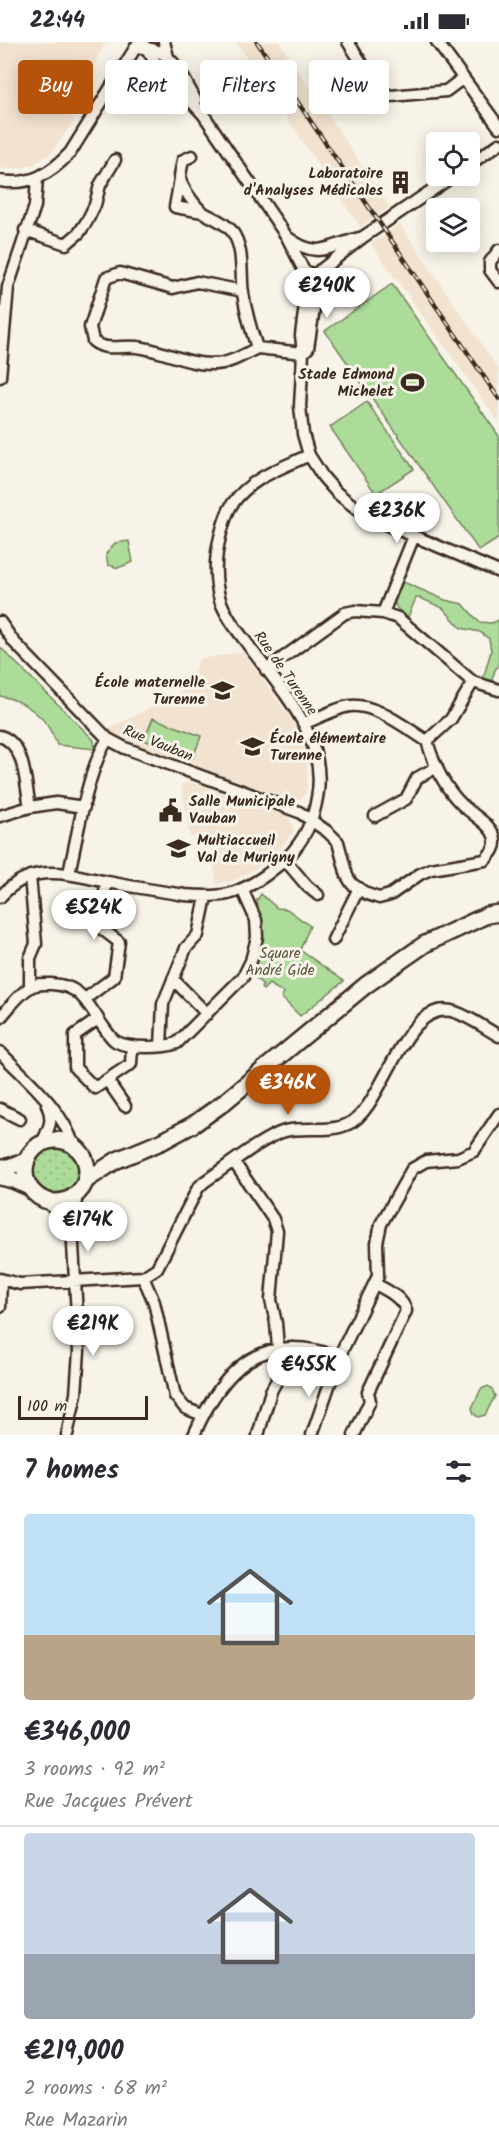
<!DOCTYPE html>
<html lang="en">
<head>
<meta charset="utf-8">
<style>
  body { margin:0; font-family:Kalam,sans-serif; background:#f2f2f3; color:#2b2b33; height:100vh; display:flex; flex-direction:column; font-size:22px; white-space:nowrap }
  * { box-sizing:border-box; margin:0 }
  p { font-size:20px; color:#7c7c81 }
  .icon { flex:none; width:33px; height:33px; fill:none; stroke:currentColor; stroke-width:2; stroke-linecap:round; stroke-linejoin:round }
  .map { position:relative; height:1393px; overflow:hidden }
  .details { display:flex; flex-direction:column; background:#fff; flex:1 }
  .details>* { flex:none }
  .top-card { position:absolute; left:18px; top:18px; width:464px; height:54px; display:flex; gap:12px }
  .fabs { position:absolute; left:426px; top:90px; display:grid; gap:12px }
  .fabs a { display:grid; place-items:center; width:54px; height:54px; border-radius:6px; background:#fff; box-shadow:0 3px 15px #0003; font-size:30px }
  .scale { position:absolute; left:18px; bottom:15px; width:130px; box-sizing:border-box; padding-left:6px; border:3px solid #3b2a1e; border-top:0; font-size:16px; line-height:21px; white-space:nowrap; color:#3b2a1e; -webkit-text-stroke:4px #f7f3e8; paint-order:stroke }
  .price { position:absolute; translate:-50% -51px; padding:0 14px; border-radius:21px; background:#fff; color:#222; font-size:20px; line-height:39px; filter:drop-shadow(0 2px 3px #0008) }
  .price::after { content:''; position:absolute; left:50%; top:36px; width:18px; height:14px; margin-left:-9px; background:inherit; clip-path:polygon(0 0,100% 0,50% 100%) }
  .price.selected { background:#b45309; color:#fff }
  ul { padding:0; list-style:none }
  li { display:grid; align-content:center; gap:12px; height:318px; padding:0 24px }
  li+li { border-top:2px solid #e1e1e2 }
  li span { display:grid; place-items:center; height:186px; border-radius:6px; color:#555 }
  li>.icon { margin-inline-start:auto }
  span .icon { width:108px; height:108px; fill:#fffc; stroke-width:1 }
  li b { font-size:26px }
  h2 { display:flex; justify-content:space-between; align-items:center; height:72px; padding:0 24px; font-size:26px }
  .pill { padding:0 21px; border-radius:6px; background:#fff; box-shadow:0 3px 15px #0003; font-size:21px; line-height:54px }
  .pill.selected { background:#b45309; color:#fff }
  .status { display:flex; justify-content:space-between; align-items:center; height:42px; padding:0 30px; background:#fff; direction:ltr }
  .status svg { height:16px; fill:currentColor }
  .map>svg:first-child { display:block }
  .built { fill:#f2e3d0 }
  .grass { fill:url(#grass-dots); stroke:#74825c; stroke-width:1.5 }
  .park { fill:#acdb9a; stroke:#74825c; stroke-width:1.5 }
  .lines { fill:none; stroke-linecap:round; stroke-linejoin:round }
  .minor-casing { stroke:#3b2a1e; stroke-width:15 }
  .secondary-casing { stroke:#3b2a1e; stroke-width:20 }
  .minor { stroke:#f7f3e8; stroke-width:10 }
  .secondary { stroke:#f7f3e8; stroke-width:15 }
  .rail-casing { stroke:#3b2a1e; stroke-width:4.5 }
  .rail { stroke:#f7f3e8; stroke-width:2; stroke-dasharray:7; stroke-linecap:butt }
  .labels { text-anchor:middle; stroke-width:6; stroke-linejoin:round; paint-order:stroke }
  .poi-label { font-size:15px; font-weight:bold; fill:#3b2a1e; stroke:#f7f3e8; text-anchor:end }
  .street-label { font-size:15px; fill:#3b2a1e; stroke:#f7f3e8 }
  .park-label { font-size:15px; fill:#57563d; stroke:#f7f3e8 }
</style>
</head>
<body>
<div class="status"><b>22:44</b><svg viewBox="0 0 49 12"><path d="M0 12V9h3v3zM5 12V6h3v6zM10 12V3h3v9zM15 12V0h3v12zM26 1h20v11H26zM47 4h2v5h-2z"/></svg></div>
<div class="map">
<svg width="499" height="1393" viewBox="0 0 499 1393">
  <defs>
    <pattern id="grass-dots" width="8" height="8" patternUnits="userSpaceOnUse" patternTransform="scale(1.5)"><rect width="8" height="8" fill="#acdb9a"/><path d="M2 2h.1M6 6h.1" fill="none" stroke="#95bc84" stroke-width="1.8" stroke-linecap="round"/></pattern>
  </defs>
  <rect width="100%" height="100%" fill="#f7f3e8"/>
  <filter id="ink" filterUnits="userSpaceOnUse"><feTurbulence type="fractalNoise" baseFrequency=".0167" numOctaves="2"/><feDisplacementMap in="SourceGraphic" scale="12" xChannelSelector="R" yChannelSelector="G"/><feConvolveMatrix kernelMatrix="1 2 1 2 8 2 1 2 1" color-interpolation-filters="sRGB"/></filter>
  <g filter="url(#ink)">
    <path class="built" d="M0,0H106L69,71L74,79L51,111L35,122L21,126L0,127Z
      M236,0H279L390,165L360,185Z
      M400,182L499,328V380L371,202Z
      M243,610L291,677L302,700L307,721V742L306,752L295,760L132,700L107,688L188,646L199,617Z
      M187,739L289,774L294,788L280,807L259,825L235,838L217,842L208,792L190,795L181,742L187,741Z"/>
    <path class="grass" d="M32 1130a24 24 0 1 1 48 0a24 24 0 1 1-48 0Z"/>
    <path class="park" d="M392,242L499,394V496L479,509L325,289Z
      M367,360L414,427L376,452L330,385Z
      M129,499L133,520L118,526L108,523L106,512L115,501Z
      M401,539L445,558L463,562L479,580L492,581L499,578V622L495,628L491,641L483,637L491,609L489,597L480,590L461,586L443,566L420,556H416L408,575C389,564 394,558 401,539Z
      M0,605L94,698L95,707L57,703C48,676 27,659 0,654Z
      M153,676L201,694L193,716L144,698Z
      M261,852L277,866L287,867L310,884L300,908L344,939L300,974L281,955L284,951L269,942L263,948L261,946L263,943L253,933L262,894L257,858Z
      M488,1344L492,1347L495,1354L485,1373L478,1375L474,1372L472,1366L481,1347Z"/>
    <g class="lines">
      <defs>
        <path id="minor" d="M142,0L158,24L203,72L287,195L304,229L306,256L301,293L303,311L300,364L303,392L309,413L323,435L337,451L356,466L383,481L499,530
          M164,0L168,15
          M348,0L380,49L391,54L446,49L462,37
          M437,0L499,85
          M142,6C172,5 184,37 196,59
          M111,50C131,33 143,30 168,35
          M192,114L183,118C182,124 180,131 180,136C181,145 197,167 204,171C213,176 223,179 231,188C245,206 240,231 243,252C246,270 251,288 257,306L303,311
          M470,122L499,102
          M180,137L175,165L203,170
          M0,139C30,144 50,132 70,111L139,0
          M25,188L66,202L79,191L87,179L95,163L100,143L115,118
          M287,195C318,218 326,205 359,196
          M499,208L490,220V228L499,240
          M304,229L311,232L317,231L363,195L453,134
          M243,249L197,240L173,246L120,231L106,236L90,285L93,299C106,310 122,303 137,305C164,308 187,323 214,322C229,322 244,313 257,306
          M303,311L308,306L320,228
          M0,335L8,245L35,164L37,137
          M383,571L398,576L473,640L499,648
          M0,580L14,600L108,697L125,706L299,770L328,790L338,800L347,834L352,842L367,852L379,856L390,853L420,832L431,827L485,818C490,812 496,807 495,798C494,785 476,775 467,767C447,751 434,723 427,699
          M266,628L345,571L355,569L383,571L414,494
          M305,681C318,676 331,669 345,665C370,657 406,686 427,699L451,677L473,640
          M0,694C26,702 25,742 30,765
          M0,774L30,765L56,761L84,765
          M375,774L406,757L417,736L437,725
          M285,818L307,844L318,853
          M69,831C77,796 88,725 108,697
          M30,834L36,902L30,916V944
          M0,855C33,819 67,832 108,840C133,845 159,849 185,853C222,856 236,854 266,833C273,827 281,822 287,816C304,798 313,780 317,756C329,695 279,646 246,600C236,587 226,574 220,558C214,537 215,515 220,495C223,484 226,470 233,461C252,435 282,426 309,413
          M333,898L359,846
          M173,937L207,972
          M85,957L114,935L119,900L102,887L106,840
          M0,976C9,966 18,953 29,946C35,941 44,942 51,942C83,943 88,964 105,987C108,991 112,998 117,1000C130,1007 164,1006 177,1001L243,935L251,919L257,895L256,878L243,849
          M98,977L75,993V1026L95,1046L131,1022L132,1004
          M161,1004L163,962L186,906L198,893L206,855
          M0,1010C28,1039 61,1065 74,1104
          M107,1038L125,1064
          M0,1067L20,1077
          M42,1101C49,1086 54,1078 47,1063
          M234,1120L273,1177L277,1189L271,1258L276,1281L278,1306
          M46,1159L72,1185
          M143,1235L154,1260L175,1354L185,1366L202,1373
          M0,1237L20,1242L143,1235L157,1226L198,1146L204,1140C225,1126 263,1095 285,1089C305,1084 329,1091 348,1082C384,1068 403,953 455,970C470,975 485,986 499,994
          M0,1265L1,1238
          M67,1393L76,1352L79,1309L72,1185L77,1152
          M194,1393C223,1326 262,1287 339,1315
          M258,1393L271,1349L287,1320L292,1306
          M312,1393L339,1315L378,1234L377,1201L381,1182L412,1127L426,1119L458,1116L474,1109L499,1072
          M354,1393L370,1359L368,1350L406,1269C403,1256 387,1248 375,1242"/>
        <path id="secondary" d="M25 1129a31 31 0 1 1 62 0a31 31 0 1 1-62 0Z
          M0,1125H8L26,1119
          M0,1135L13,1138L29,1145
          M85,1139L117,1118L163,1099L194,1082L222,1062L366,943L425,902L487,873L499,871"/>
      </defs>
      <use href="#minor" class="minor-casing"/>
      <use href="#secondary" class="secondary-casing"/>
      <use href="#minor" class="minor"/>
      <use href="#secondary" class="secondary"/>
      <defs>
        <path id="rail" d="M257,0L499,357"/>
      </defs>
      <use href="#rail" class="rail-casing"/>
      <use href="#rail" class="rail"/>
    </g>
  </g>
  <defs>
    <symbol id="building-bare" viewBox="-9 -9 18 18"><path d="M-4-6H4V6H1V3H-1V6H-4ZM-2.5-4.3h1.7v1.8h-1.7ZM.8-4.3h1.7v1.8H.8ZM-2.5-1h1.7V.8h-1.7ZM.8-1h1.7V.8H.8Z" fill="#3b2a1e" stroke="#f7f3e8" stroke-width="2.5" paint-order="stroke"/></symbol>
    <symbol id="stadium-bare" viewBox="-9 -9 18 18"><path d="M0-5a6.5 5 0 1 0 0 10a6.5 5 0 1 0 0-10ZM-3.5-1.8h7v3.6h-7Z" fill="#3b2a1e" stroke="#f7f3e8" stroke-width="2.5" paint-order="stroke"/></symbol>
    <symbol id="school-bare" viewBox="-9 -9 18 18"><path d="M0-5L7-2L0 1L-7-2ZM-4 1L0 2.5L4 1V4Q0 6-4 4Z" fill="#3b2a1e" stroke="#f7f3e8" stroke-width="2.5" paint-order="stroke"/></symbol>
    <symbol id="civic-bare" viewBox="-9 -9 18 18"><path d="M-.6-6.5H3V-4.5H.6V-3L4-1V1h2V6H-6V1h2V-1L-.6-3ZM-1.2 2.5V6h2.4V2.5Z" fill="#3b2a1e" stroke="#f7f3e8" stroke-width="2.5" paint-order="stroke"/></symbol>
  </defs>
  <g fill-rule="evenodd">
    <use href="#building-bare" x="384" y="124" width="33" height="33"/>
    <use href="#stadium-bare" x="396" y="324" width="33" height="33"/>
    <use href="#school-bare" x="206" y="632" width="33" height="33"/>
    <use href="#school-bare" x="236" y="688" width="33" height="33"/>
    <use href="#civic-bare" x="154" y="752" width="33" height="33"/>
    <use href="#school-bare" x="162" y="790" width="33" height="33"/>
  </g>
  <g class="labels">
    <g class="poi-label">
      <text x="383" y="136">Laboratoire<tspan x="383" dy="17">d'Analyses Médicales</tspan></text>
      <text x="394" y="337">Stade Edmond<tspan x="394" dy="17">Michelet</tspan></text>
      <text x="205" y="645">École maternelle<tspan x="205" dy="17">Turenne</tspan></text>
      <text x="270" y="701" text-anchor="start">École élémentaire<tspan x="270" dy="17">Turenne</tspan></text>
      <text x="189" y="764" text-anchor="start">Salle Municipale<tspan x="189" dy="17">Vauban</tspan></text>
      <text x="197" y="803" text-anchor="start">Multiaccueil<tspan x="197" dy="17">Val de Murigny</tspan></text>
    </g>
    <g class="street-label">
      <text transform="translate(286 631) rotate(55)" y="5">Rue de Turenne</text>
      <text transform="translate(158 701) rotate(22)" y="5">Rue Vauban</text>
    </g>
    <g class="park-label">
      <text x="280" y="916">Square<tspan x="280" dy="17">André Gide</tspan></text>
    </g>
  </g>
</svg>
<div class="fabs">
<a><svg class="icon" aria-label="locate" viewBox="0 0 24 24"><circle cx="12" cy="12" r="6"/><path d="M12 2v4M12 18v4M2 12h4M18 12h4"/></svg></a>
<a><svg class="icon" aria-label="layers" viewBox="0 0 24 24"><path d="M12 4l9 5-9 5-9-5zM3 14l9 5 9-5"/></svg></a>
</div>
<div class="scale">100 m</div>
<b class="price" style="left:327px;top:277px">€240K</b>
<b class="price" style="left:397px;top:502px">€236K</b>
<b class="price" style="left:94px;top:899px">€524K</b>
<b class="price selected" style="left:288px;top:1074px">€346K</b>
<b class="price" style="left:88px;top:1211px">€174K</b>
<b class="price" style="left:93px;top:1315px">€219K</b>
<b class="price" style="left:309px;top:1356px">€455K</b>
<div class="top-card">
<a class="pill selected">Buy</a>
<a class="pill">Rent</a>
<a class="pill">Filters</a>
<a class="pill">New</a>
</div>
</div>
<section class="details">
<h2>7 homes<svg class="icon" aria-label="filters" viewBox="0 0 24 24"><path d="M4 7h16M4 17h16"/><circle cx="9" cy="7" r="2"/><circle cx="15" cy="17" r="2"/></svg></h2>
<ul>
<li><span style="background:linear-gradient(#bfe0f5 65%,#b9a48a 0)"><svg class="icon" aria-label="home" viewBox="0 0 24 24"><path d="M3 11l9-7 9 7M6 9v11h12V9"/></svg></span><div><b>€346,000</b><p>3 rooms · 92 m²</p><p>Rue Jacques Prévert</p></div></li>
<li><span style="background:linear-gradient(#c9d6e8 65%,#9aa5b1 0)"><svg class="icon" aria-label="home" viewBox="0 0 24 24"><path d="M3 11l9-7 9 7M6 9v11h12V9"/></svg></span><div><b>€219,000</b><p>2 rooms · 68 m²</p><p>Rue Mazarin</p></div></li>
</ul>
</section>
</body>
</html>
